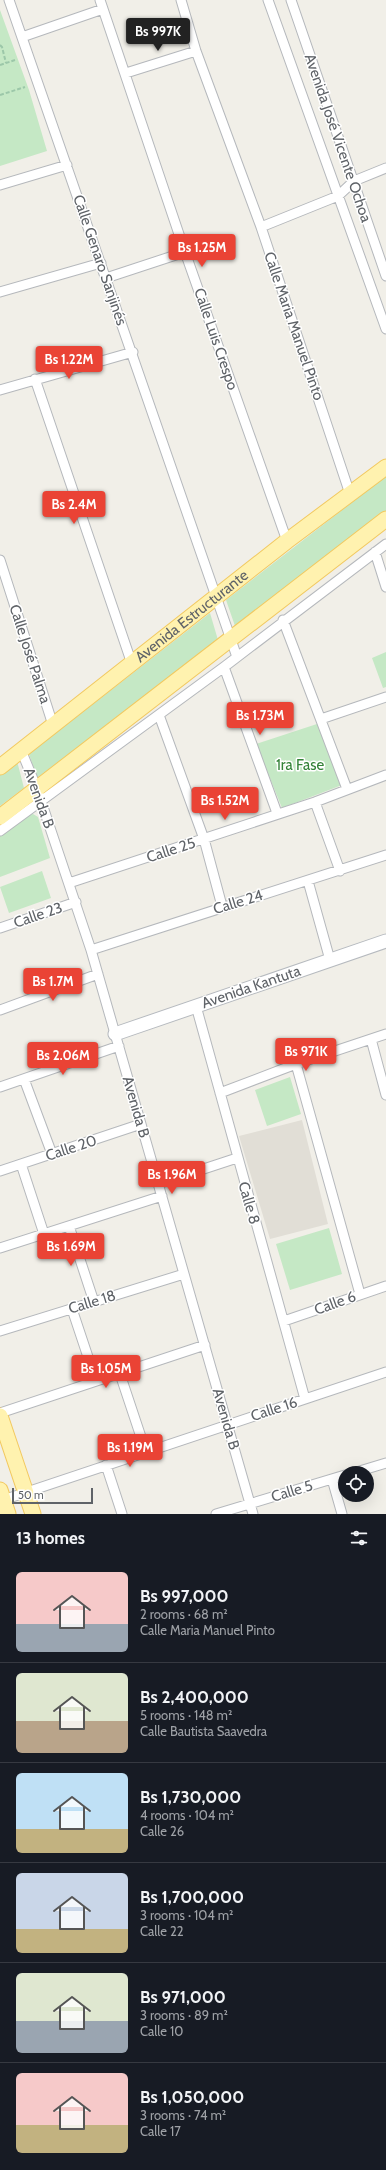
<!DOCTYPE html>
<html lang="en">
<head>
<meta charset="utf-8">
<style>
  body { margin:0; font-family:Cabin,sans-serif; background:#20242c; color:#f1f3f6; height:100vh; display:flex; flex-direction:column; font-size:15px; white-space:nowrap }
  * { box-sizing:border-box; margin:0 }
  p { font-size:13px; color:#9ea1a6 }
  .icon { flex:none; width:22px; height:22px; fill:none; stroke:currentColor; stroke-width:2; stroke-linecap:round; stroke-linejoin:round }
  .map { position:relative; height:1514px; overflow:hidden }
  .details { display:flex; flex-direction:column; background:#171b24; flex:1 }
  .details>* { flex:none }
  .buttons { position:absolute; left:338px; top:1466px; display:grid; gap:8px }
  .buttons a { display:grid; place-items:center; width:36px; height:36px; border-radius:50%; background:#171b24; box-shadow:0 4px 16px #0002; font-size:20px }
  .scale { position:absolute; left:12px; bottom:10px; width:81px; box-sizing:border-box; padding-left:4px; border:2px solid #5f6368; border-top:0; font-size:11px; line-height:14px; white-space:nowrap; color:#5f6368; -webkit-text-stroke:3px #fff; paint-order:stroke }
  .price { position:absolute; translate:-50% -34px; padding:0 9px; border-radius:4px; background:#ea4335; color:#fff; font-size:13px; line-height:26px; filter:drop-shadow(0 1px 2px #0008) }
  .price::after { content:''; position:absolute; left:50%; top:24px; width:12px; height:9px; margin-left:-6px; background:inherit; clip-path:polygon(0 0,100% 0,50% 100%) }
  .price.active { background:#222; color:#fff }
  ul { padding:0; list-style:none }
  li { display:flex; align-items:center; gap:12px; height:100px; padding:0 16px }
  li+li { border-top:1px solid #363941 }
  li span { display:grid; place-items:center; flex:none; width:112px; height:80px; border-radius:6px; color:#555 }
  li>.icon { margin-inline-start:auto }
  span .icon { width:48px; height:48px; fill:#fffc; stroke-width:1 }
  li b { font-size:17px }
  h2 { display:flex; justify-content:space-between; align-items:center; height:48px; padding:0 16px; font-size:17px }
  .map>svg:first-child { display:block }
  .education { fill:#e1ded6 }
  .green { fill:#c5e8c5 }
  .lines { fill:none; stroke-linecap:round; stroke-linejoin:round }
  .street-casing { stroke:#b5b8bc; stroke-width:11 }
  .secondary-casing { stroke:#b6babf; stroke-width:15 }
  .primary-casing { stroke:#f2c960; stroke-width:17 }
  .path { stroke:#9cc7a9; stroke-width:2; stroke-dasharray:4 2; stroke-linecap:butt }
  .street { stroke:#fff; stroke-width:9 }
  .secondary { stroke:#fff; stroke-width:13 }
  .primary { stroke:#fff2af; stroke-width:15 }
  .labels { text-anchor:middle; stroke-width:3; stroke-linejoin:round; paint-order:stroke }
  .street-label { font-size:15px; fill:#5f6368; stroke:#fff }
  .park-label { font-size:15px; fill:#348238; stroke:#fff }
</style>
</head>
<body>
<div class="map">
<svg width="386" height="1514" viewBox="0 0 386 1514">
  <rect width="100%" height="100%" fill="#f1efe8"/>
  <path class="education" d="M302,1120L328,1224L270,1239L239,1136Z"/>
  <path class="green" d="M0,10L29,90L47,151L0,166Z
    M386,476V512L235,626L226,600Z
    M210,613L218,640L37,778L29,754Z
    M386,652V687L383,688L372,658Z
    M320,723L342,785L282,808L256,744Z
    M17,761L24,788L0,806V775Z
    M33,814L38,817L50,858L0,877V836L28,815Z
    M42,871L51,898L9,913L0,887Z
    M290,1077L301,1114L267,1126L255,1090Z
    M329,1228L342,1274L290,1290L276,1244Z"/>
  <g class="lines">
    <defs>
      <path id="street" d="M9,0L237,657
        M100,0L185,252L287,541
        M181,0L196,51L261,227L350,494
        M268,0L386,329
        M291,0L386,276
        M22,37L103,9
        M126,73L196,51
        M0,185L67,165
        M261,227L338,196L354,181L386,168
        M106,278L185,252
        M0,292L101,263
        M35,379L132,664
        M0,390L133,352
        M375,552L386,587
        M0,560L53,725
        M283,620L347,789
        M224,667L277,813
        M159,715L204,839L222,906
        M321,719L386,697
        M21,750L37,789L91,950L253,1514
        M315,802L340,871
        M0,831L224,667L386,544
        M308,881L330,960
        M69,883L315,802L386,775
        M0,928L76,902
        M91,950L386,855
        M196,1006L305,1399
        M0,1010L98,974
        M371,1039L386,1095
        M296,1064L360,1294
        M24,1079L52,1154
        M0,1087L119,1046
        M220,1093L296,1064L386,1034
        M21,1164L44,1234
        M0,1171L141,1124
        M158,1184L237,1158
        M69,1226L94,1302
        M0,1248L162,1196
        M72,1309L96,1381
        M284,1321L386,1286
        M0,1331L184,1274
        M120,1374L146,1452
        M0,1413L205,1345
        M106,1465L122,1514
        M353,1473L386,1463
        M332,1479L342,1514
        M0,1501L386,1372
        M216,1514L345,1475"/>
      <path id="secondary" d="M115,1034L386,941"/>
      <g id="primary">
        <path id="s1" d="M0,767L287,541L386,467"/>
        <path d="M0,817L386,519"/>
        <path d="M0,1416L33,1514"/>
        <path d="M0,1490L8,1514"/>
      </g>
    </defs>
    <use href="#street" class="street-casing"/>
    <use href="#secondary" class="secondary-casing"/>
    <use href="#primary" class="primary-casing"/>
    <path class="path" d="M0,45L2,47L6,63
      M0,65L15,60
      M0,95L25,87"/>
    <use href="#street" class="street"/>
    <use href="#secondary" class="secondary"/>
    <use href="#primary" class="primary"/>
  </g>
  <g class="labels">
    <g class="street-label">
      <text transform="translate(338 138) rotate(71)" y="5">Avenida José Vicente Ochoa</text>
      <text transform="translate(100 260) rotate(71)" y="5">Calle Genaro Sanjinés</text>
      <text transform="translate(294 326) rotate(71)" y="5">Calle Maria Manuel Pinto</text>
      <text transform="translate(216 339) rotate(71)" y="5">Calle Luis Crespo</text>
      <text dy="5" stroke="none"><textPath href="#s1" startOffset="244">Avenida Estructurante</textPath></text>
      <text transform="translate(30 654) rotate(72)" y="5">Calle José Palma</text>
      <text transform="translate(39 798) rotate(70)" y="5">Avenida B</text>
      <text transform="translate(171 850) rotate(-18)" y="5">Calle 25</text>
      <text transform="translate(238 902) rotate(-17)" y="5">Calle 24</text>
      <text transform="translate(38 915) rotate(-19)" y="5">Calle 23</text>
      <text transform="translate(251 987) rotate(-19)" y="5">Avenida Kantuta</text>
      <text transform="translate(136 1107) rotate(74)" y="5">Avenida B</text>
      <text transform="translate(71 1148) rotate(-18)" y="5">Calle 20</text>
      <text transform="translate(249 1203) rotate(74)" y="5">Calle 8</text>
      <text transform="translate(92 1302) rotate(-17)" y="5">Calle 18</text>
      <text transform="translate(335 1303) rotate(-20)" y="5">Calle 6</text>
      <text transform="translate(274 1409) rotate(-18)" y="5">Calle 16</text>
      <text transform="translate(226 1419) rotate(74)" y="5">Avenida B</text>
      <text transform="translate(292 1491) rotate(-17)" y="5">Calle 5</text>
    </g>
    <g class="park-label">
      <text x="300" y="770">1ra Fase</text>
    </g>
  </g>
</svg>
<div class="buttons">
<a><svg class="icon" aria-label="locate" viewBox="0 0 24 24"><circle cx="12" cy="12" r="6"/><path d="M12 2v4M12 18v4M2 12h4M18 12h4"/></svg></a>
</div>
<div class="scale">50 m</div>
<b class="price active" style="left:158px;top:52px">Bs 997K</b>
<b class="price" style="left:202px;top:268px">Bs 1.25M</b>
<b class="price" style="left:69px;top:380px">Bs 1.22M</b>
<b class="price" style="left:74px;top:525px">Bs 2.4M</b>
<b class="price" style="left:260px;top:736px">Bs 1.73M</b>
<b class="price" style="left:225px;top:821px">Bs 1.52M</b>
<b class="price" style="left:53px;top:1002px">Bs 1.7M</b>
<b class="price" style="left:306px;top:1072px">Bs 971K</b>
<b class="price" style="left:63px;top:1076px">Bs 2.06M</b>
<b class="price" style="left:172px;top:1195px">Bs 1.96M</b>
<b class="price" style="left:71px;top:1267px">Bs 1.69M</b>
<b class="price" style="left:106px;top:1389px">Bs 1.05M</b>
<b class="price" style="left:130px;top:1468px">Bs 1.19M</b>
</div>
<section class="details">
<h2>13 homes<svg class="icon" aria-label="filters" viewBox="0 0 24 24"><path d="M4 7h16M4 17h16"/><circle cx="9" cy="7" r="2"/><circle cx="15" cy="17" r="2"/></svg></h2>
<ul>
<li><span style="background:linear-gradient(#f6c9c9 65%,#9aa5b1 0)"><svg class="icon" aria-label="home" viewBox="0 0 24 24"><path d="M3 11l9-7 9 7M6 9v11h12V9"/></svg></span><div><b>Bs 997,000</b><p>2 rooms · 68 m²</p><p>Calle Maria Manuel Pinto</p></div></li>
<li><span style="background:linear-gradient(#dfe7d0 60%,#b9a48a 0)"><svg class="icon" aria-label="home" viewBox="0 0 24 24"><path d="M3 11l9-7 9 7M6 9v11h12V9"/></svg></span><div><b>Bs 2,400,000</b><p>5 rooms · 148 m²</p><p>Calle Bautista Saavedra</p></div></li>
<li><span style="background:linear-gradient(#bfe0f5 70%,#c2b280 0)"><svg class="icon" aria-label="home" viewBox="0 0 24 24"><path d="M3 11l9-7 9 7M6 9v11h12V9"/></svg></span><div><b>Bs 1,730,000</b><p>4 rooms · 104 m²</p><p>Calle 26</p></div></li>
<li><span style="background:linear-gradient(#c9d6e8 70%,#c2b280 0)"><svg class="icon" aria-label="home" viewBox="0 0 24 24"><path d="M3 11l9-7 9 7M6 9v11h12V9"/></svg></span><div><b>Bs 1,700,000</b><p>3 rooms · 104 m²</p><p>Calle 22</p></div></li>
<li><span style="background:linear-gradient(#dfe7d0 60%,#9aa5b1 0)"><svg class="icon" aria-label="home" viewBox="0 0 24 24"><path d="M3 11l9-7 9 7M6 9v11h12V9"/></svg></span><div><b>Bs 971,000</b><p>3 rooms · 89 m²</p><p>Calle 10</p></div></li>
<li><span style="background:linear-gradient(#f6c9c9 65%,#c2b280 0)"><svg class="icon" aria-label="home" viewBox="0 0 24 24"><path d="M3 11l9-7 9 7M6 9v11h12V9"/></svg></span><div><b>Bs 1,050,000</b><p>3 rooms · 74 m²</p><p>Calle 17</p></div></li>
</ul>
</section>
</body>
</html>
